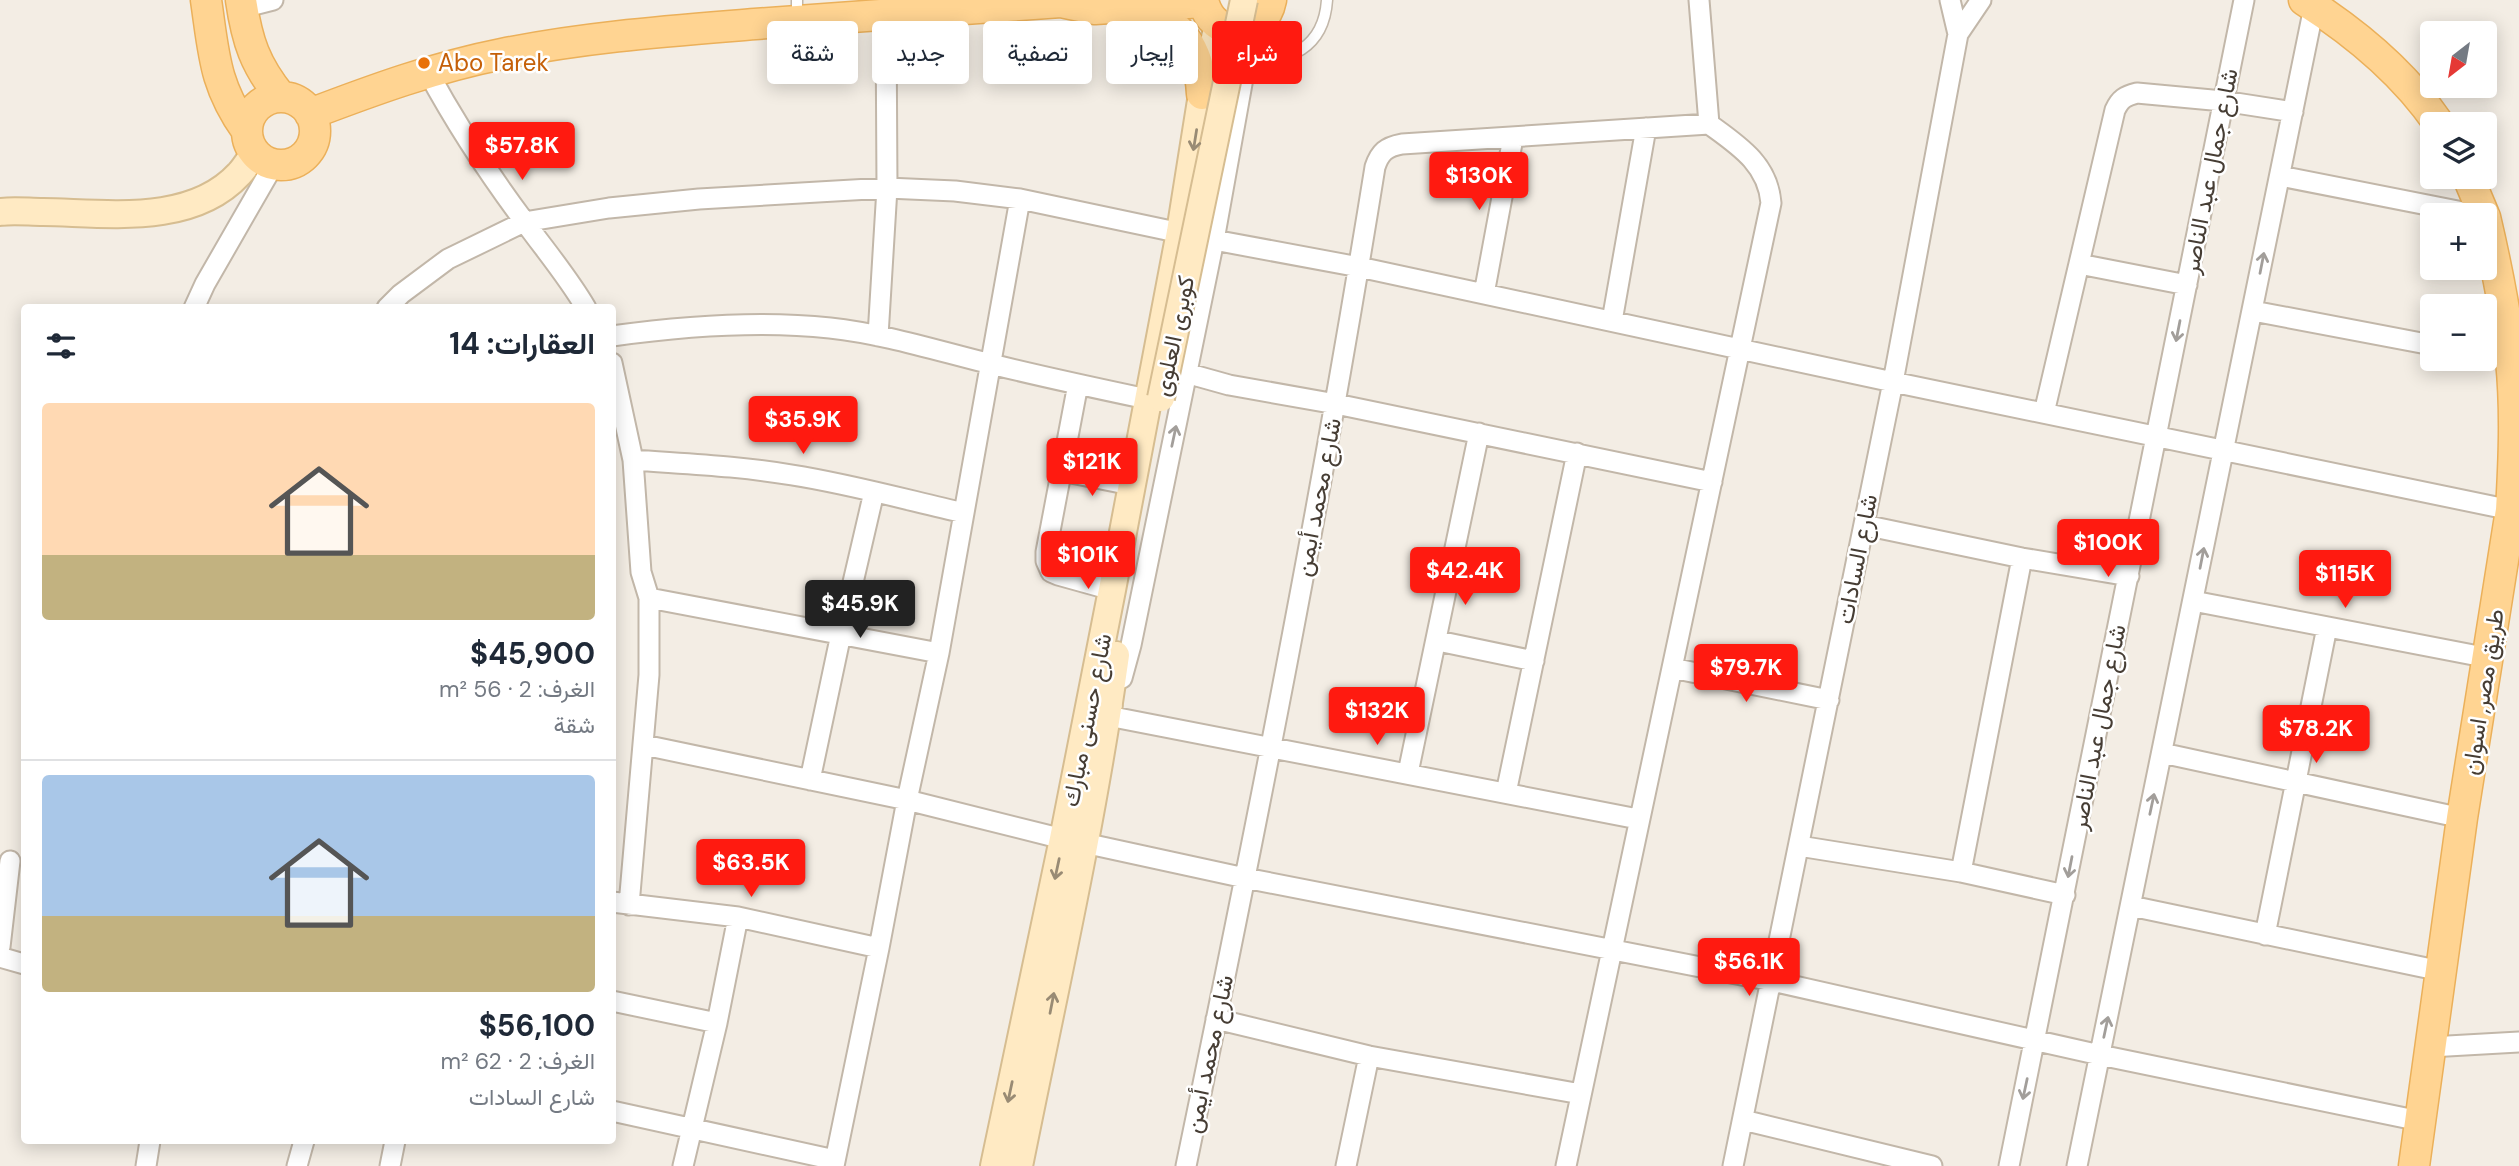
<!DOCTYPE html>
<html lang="ar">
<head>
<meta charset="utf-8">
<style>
  body { margin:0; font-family:"DM Sans",Vazirmatn,sans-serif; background:#f2f2f3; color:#1f2937; direction:rtl; height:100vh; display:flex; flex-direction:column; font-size:26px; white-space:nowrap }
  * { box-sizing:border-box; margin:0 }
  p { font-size:23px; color:#747a83 }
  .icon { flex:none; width:38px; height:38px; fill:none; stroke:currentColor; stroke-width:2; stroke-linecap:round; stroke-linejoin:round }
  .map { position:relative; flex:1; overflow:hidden; direction:ltr }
  .panel { position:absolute; left:21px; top:304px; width:595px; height:840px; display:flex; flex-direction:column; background:#fff; border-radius:7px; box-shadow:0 4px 18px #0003; direction:rtl }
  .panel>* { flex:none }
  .guide { position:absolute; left:637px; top:21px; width:665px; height:63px; direction:rtl; display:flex; gap:14px }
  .needle { width:46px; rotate:211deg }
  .tools { position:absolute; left:2420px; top:21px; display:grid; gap:14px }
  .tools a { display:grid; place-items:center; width:77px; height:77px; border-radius:7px; background:#fff; box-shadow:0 4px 18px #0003; font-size:35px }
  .price { position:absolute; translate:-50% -60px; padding:0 16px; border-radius:7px; background:#ff1a10; color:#fff; font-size:23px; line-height:46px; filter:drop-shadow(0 2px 4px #0008) }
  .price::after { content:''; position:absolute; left:50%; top:42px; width:21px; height:16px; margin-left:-10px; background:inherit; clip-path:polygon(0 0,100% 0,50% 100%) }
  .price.on { background:#222; color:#fff }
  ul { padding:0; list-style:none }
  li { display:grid; align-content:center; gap:14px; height:371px; padding:0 21px }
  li+li { border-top:2px solid #e0e1e3 }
  li span { display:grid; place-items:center; height:217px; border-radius:7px; color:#555 }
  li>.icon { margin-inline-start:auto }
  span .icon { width:126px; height:126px; fill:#fffc; stroke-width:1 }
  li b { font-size:30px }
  h2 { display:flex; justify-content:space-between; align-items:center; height:84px; padding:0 21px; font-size:30px }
  .chip { padding:0 24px; border-radius:7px; background:#fff; box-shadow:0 4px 18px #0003; font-size:24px; line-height:63px }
  .chip.on { background:#ff1a10; color:#fff }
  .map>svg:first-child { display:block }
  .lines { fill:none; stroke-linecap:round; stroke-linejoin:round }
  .lane-casing { stroke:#c2b7a9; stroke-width:13 }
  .street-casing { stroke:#c2b7a9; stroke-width:23 }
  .secondary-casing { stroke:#d6bd91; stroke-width:30 }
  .primary-casing { stroke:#ebb05a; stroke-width:33 }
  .lane { stroke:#fff; stroke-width:10 }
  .street { stroke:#fff; stroke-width:19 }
  .secondary { stroke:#ffeac3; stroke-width:26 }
  .primary { stroke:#ffd492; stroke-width:30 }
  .secondary-bridge-casing { stroke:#d6bd91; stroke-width:30; stroke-linecap:butt }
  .secondary-bridge { stroke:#ffeac3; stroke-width:26 }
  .oneway { stroke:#998b74 }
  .oneway2 { stroke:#a29e9a }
  .food-dot { fill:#e8710a; stroke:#fff; stroke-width:2.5 }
  .labels { text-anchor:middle; stroke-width:5; stroke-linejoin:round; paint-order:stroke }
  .food-label { font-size:24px; fill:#c56008; stroke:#fff; text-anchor:start }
  .street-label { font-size:24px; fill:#463d34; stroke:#fff }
</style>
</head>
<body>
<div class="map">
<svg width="2519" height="1166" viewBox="0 0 2519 1166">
  <rect width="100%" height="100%" fill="#f3ede4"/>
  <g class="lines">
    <defs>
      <path id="lane" d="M797,17V0
        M1246,59C1289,65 1324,47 1327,0"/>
      <path id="street" d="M242,8L273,0
        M1958,34L1981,0
        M428,72C456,124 489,174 524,221C545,250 568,277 586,308
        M2280,176L2478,215
        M2079,264L2187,285
        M1484,294L1513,138
        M194,308L205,284L274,164
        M387,308L401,294L448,259L524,222L609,208L699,199L887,188L955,191L1020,199L1214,240L1359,267L1893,382L2511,510
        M2253,311L2432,345
        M1612,321L1646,128
        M612,336C684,326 758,320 830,328C885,334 938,351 991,364C1043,377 1095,388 1147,399
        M878,336L887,188L886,16
        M2485,355L2511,360
        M612,363L633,460L641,572L649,598V675L629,905
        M1186,373L1229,385L1336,404L1712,482
        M1078,384L1046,552V561L1051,572L1058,575L1112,590
        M2044,413L2115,110C2120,99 2125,96 2137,93L2223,101L2293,112
        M633,460C686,464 740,466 792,475C850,484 907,500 964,513
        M1061,471L1131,485
        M1864,525L2022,558L2129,576
        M2022,558L1961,872L2065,895
        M649,598L939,653
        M2193,601L2489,658
        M1438,641L1534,661
        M1672,668L1829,700
        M1122,678L1131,645L1214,240L1252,28
        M1112,706L1108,716L1638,819
        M644,745L907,800L1063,839
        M2162,753L2462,818
        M1408,773L1479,433
        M810,780L841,634L874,492
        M1506,793L1577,453
        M1084,843L1245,878L1772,981L2100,1055L2420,1121
        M1799,846L1961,872
        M612,902L738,917L879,948
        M2131,906L2441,971
        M2265,935L2327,627
        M0,947L10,861
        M0,957L24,964
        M612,1001L717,1023
        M1216,1019L1369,1056L1581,1094
        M2430,1047L2519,1042
        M612,1111L835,1160
        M1743,1120L1932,1166
        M146,1166L150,1141
        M297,1166L304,1141
        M390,1166L395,1141
        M683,1166L717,1023L738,917
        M834,1166L879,948L907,800L939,653L1020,199
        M1186,1166C1255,834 1321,502 1375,167C1380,152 1386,147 1402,144L1709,124
        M1346,1166L1369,1056
        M1566,1166L1771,203C1768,164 1738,145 1709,124L1699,0
        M1733,1166L1893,382L1958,34L1950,0
        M2009,1166L2244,0
        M2077,1166L2314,7"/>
      <path id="secondary" d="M0,212C14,210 29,212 43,212C107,213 191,226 239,174C245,168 250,159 255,152
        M994,1166L1063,839L1112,590L1180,232L1202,94L1218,25
        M1019,1166C1053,996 1092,827 1116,655"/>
      <path id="primary" d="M206,0C214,54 214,85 247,131
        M241,0C247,41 255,65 281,97
        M1203,0C1212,41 1263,41 1271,0
        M2304,0C2356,33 2404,73 2439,124
        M1136,9C1181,17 1200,52 1202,94
        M247 131a34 34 0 1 1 68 0a34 34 0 1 1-68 0Z
        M310,114C373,90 436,67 502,54C585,37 670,31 755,24C857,16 959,10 1061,2L1095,9L1203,2
        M2468,177L2484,215
        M2414,1166L2462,818L2511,510C2514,460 2516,410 2511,360C2506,311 2496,264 2485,217"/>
    </defs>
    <use href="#lane" class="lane-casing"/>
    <use href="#street" class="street-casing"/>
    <use href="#secondary" class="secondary-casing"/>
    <use href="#primary" class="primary-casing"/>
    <use href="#lane" class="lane"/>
    <use href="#street" class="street"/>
    <use href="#secondary" class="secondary"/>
    <use href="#primary" class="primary"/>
    <defs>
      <path id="secondary-bridge" d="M1161,398L1244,0"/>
    </defs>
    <use href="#secondary-bridge" class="secondary-bridge-casing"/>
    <use href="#secondary-bridge" class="secondary-bridge"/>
  </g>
  <defs><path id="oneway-shaft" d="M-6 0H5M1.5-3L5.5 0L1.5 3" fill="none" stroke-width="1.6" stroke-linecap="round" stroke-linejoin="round" transform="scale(1.75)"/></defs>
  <g class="oneway">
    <use href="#oneway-shaft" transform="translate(1195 140) rotate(99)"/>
    <use href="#oneway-shaft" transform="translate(1057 869) rotate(102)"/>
    <use href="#oneway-shaft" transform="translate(1052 1003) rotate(-79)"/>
    <use href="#oneway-shaft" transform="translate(1010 1092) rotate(102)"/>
  </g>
  <g class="oneway2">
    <use href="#oneway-shaft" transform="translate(2262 263) rotate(-79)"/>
    <use href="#oneway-shaft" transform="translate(2178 331) rotate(101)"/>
    <use href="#oneway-shaft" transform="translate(1174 436) rotate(-78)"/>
    <use href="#oneway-shaft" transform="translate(2202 558) rotate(-79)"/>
    <use href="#oneway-shaft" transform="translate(2152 804) rotate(-78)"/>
    <use href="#oneway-shaft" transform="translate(2070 867) rotate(101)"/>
    <use href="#oneway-shaft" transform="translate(2106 1027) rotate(-78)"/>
    <use href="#oneway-shaft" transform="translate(2025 1089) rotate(102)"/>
  </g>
  <circle class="food-dot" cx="424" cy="63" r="7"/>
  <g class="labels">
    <g class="food-label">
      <text x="438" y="71">Abo Tarek</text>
    </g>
    <g class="street-label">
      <text transform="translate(2210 171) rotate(-79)" y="8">شارع جمال عبد الناصر</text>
      <text transform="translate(1174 336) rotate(-78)" y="8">كوبرى العلوى</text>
      <text transform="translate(1318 497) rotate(-79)" y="8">شارع محمد أيمن</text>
      <text transform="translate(1857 559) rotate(-79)" y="8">شارع السادات</text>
      <text transform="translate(2483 692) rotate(-81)" y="8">طريق مصر, اسوان</text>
      <text transform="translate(1087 720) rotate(-79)" y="8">شارع حسنى مبارك</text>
      <text transform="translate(2098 727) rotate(-79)" y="8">شارع جمال عبد الناصر</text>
      <text transform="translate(1209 1054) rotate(-78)" y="8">شارع محمد أيمن</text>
    </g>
  </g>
</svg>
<div class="tools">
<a><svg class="needle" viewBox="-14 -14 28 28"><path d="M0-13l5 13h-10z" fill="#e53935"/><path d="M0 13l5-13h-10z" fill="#747a83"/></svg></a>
<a><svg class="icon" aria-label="layers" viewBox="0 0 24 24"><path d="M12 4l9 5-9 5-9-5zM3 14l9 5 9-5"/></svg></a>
<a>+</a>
<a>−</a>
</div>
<b class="price" style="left:522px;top:182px">$57.8K</b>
<b class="price" style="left:1479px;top:212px">$130K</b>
<b class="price" style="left:803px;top:456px">$35.9K</b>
<b class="price" style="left:1092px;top:498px">$121K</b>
<b class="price" style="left:2108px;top:579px">$100K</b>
<b class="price" style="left:1088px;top:591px">$101K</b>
<b class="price" style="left:1465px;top:607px">$42.4K</b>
<b class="price" style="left:2345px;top:610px">$115K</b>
<b class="price on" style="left:860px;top:640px">$45.9K</b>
<b class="price" style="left:1746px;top:704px">$79.7K</b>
<b class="price" style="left:1377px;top:747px">$132K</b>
<b class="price" style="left:2316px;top:765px">$78.2K</b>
<b class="price" style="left:751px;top:899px">$63.5K</b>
<b class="price" style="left:1749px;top:998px">$56.1K</b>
<div class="guide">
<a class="chip on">شراء</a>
<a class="chip">إيجار</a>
<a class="chip">تصفية</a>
<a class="chip">جديد</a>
<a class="chip">شقة</a>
</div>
<section class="panel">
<h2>العقارات: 14<svg class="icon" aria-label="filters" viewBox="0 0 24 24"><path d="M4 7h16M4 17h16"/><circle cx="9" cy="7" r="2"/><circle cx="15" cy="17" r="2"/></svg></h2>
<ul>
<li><span style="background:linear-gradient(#ffd9b3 70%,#c2b280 0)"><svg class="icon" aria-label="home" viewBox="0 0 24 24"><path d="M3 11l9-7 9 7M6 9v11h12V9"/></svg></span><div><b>$45,900</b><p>الغرف: 2 · 56 m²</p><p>شقة</p></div></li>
<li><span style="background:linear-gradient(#a9c7e8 65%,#c2b280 0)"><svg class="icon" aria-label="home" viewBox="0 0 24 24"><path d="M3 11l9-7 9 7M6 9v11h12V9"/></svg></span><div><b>$56,100</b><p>الغرف: 2 · 62 m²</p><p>شارع السادات</p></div></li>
</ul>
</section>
</div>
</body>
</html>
